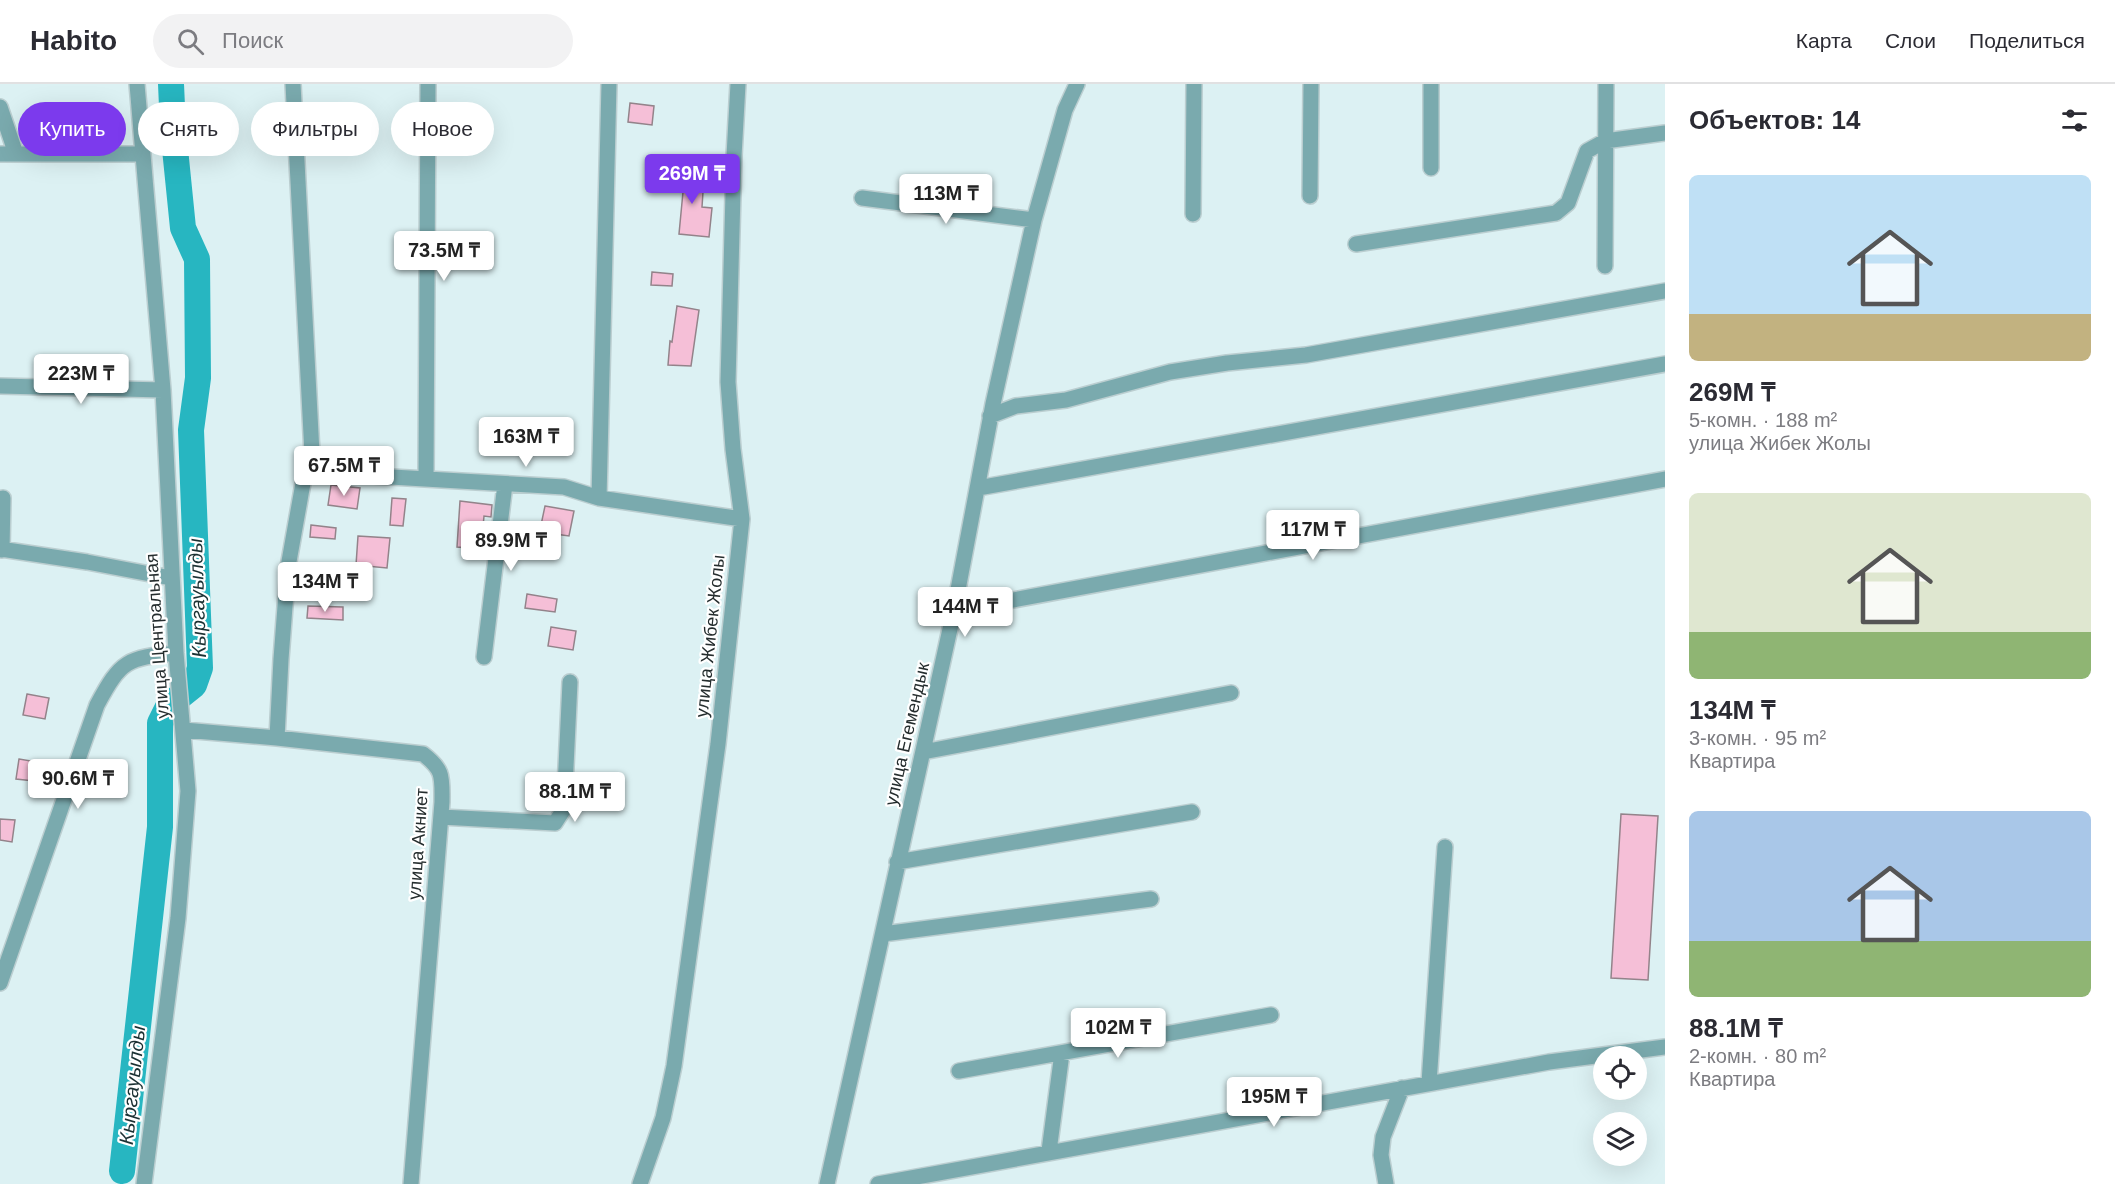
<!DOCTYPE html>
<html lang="ru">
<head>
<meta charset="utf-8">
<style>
  body { margin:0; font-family:Helvetica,sans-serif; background:#f2f2f3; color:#2b2b33; height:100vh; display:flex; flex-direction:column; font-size:22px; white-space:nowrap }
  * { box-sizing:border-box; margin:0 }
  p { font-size:20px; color:#7c7c81 }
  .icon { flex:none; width:33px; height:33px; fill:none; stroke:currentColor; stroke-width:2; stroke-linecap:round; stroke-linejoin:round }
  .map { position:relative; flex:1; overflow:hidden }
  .drawer { display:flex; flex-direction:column; background:#fff; width:450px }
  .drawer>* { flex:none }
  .hud { position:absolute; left:18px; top:18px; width:570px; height:54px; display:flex; gap:12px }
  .controls { position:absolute; left:1593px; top:962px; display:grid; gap:12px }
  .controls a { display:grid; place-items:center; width:54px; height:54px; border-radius:50%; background:#fff; box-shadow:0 6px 24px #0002; font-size:30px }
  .price { position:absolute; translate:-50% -51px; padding:0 14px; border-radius:6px; background:#fff; color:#222; font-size:20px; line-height:39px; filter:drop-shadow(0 2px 3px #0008) }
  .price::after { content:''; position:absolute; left:50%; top:36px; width:18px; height:14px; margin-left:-9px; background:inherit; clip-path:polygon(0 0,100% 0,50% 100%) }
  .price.selected { background:#7c3aed; color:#fff }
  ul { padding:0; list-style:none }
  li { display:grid; align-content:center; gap:12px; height:318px; padding:0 24px }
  li span { display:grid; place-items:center; height:186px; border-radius:9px; color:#555 }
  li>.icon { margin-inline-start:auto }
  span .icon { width:108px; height:108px; fill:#fffc; stroke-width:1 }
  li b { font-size:26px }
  h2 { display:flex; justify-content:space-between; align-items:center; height:72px; padding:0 24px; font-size:26px }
  .pill { padding:0 21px; border-radius:27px; background:#fff; box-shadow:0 6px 24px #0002; font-size:21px; line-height:54px }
  .pill.selected { background:#7c3aed; color:#fff }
  header { display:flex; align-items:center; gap:36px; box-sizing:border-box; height:84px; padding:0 30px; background:#fff; border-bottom:2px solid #e1e1e2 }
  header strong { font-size:28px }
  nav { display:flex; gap:33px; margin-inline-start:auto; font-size:21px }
  .search { width:420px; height:54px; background:#f2f2f3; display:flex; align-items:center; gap:15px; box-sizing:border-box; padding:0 21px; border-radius:33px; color:#7c7c81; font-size:22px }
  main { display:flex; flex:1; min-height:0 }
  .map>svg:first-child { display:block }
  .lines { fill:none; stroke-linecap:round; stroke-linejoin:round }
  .river { stroke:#27b6c1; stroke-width:26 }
  .building { fill:#f5bfd7; stroke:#93838a; stroke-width:1.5 }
  .street-casing { stroke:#bbced0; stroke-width:18 }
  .street { stroke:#7aaaae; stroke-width:15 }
  .labels { text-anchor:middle; stroke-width:4.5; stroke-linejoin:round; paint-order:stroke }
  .street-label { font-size:18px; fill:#252d2e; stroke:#fff }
  .water-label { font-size:20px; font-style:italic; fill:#1b3133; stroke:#fff }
</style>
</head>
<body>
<header>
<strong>Habito</strong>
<div class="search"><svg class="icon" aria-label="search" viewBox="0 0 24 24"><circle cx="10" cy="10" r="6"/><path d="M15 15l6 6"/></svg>Поиск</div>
<nav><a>Карта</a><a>Слои</a><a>Поделиться</a></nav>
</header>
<main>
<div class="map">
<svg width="1665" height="1100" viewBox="0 0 1665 1100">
  <rect width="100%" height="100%" fill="#dcf1f3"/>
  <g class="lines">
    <path class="river" d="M122,1087L160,743V639L169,621L194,601L200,584L191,346L198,294L197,175L183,144L173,45L171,0"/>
  </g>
  <path class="building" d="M630,19L654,22L652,41L628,38Z
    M668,90L704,93L702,123L712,124L709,153L679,150L683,108L667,106Z
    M652,188L673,190L672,202L651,201Z
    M677,222L699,226L691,282L668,281L670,257L672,258Z
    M331,401L360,404L357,425L328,421Z
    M392,414L406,415L403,442L390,441Z
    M460,417L492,421L491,433L484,432L481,465L457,463Z
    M545,422L574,427L569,452L548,449L549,442L541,441Z
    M311,441L336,444L335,455L310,453Z
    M358,452L390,454L387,484L356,481Z
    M527,510L557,515L555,528L525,524Z
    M308,522L343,523V536L307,534Z
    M551,543L576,547L573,566L548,562Z
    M27,610L49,614L45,635L23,631Z
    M19,675L37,678L34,697L16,695Z
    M1621,730L1658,732L1648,896L1611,894Z
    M0,735L15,736L12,758L0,756Z"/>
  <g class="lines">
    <defs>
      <path id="street" d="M137,0L163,306L176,569L188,707L178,834L144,1100
        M293,0L313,389
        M0,23L16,70
        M0,70H142
        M1431,84V0
        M1310,112L1311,0
        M862,114L1034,136
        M1193,130L1194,0
        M1356,160L1556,129L1568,119L1587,67L1605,57L1665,49
        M1605,182L1606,0
        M0,302L163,306
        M990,332L1016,322L1066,316L1170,288L1227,279L1306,271L1665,207
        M426,395L428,0
        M978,404L1665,280
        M599,414L609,0
        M0,465L87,478L171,494
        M2,466L3,414
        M954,527L1665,395
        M484,573L505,400
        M184,646L277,654L423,670C444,686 442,693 442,718L411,1100
        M277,654L281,575L288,483L305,388L564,403L599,414L742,435
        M923,668L1231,609
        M441,733L555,739L564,725L570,598
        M897,778L1192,728
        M883,850L1151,815
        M0,899L97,621C121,576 127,574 176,569
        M959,987L1271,931
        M1429,999L1445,763
        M1049,1067L1062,969
        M640,1100L663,1034L674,982L718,660L742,435L733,365L728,298L734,72L738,0
        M827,1100L954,527L993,320L1034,136L1065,26L1077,0
        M878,1100L1549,978L1665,963
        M1386,1100L1381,1071L1383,1053L1402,1004"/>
    </defs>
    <use href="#street" class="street-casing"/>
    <use href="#street" class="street"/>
  </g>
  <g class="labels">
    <g class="street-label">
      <text transform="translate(157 552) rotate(-94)" y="6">улица Центральная</text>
      <text transform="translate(710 552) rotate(-84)" y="6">улица Жибек Жолы</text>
      <text transform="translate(907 650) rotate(-77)" y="6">улица Егемендык</text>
      <text transform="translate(418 760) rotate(-86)" y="6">улица Акниет</text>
    </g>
    <g class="water-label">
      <text transform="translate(197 514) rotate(-92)" y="7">Кыргауылды</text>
      <text transform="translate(132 1001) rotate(-84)" y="7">Кыргауылды</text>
    </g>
  </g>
</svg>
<div class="controls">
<a><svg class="icon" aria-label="locate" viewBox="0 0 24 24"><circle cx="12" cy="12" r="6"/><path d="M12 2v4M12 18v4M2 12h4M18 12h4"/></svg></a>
<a><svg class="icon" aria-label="layers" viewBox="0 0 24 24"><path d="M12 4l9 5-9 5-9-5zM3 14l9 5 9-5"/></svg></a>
</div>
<b class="price selected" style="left:692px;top:121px">269M ₸</b>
<b class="price" style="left:946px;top:141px">113M ₸</b>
<b class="price" style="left:444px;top:198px">73.5M ₸</b>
<b class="price" style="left:81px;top:321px">223M ₸</b>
<b class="price" style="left:526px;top:384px">163M ₸</b>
<b class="price" style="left:344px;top:413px">67.5M ₸</b>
<b class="price" style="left:1313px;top:477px">117M ₸</b>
<b class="price" style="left:511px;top:488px">89.9M ₸</b>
<b class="price" style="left:325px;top:529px">134M ₸</b>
<b class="price" style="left:965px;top:554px">144M ₸</b>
<b class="price" style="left:78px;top:726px">90.6M ₸</b>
<b class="price" style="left:575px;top:739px">88.1M ₸</b>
<b class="price" style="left:1118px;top:975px">102M ₸</b>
<b class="price" style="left:1274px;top:1044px">195M ₸</b>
<div class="hud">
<a class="pill selected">Купить</a>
<a class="pill">Снять</a>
<a class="pill">Фильтры</a>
<a class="pill">Новое</a>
</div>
</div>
<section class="drawer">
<h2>Объектов: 14<svg class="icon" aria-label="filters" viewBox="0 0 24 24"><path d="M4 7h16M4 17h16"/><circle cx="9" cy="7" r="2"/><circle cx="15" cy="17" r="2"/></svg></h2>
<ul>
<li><span style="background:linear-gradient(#bfe0f5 75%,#c2b280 0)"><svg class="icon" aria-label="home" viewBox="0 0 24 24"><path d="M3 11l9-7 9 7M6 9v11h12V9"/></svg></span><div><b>269M ₸</b><p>5-комн. · 188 m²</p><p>улица Жибек Жолы</p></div></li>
<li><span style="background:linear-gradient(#dfe7d0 75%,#8fb573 0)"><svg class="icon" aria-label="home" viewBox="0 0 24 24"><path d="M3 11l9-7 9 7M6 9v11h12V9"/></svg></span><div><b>134M ₸</b><p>3-комн. · 95 m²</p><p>Квартира</p></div></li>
<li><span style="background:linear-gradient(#a9c7e8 70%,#8fb573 0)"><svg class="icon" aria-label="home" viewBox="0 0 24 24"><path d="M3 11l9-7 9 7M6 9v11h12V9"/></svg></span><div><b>88.1M ₸</b><p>2-комн. · 80 m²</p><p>Квартира</p></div></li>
</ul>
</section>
</main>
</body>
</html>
